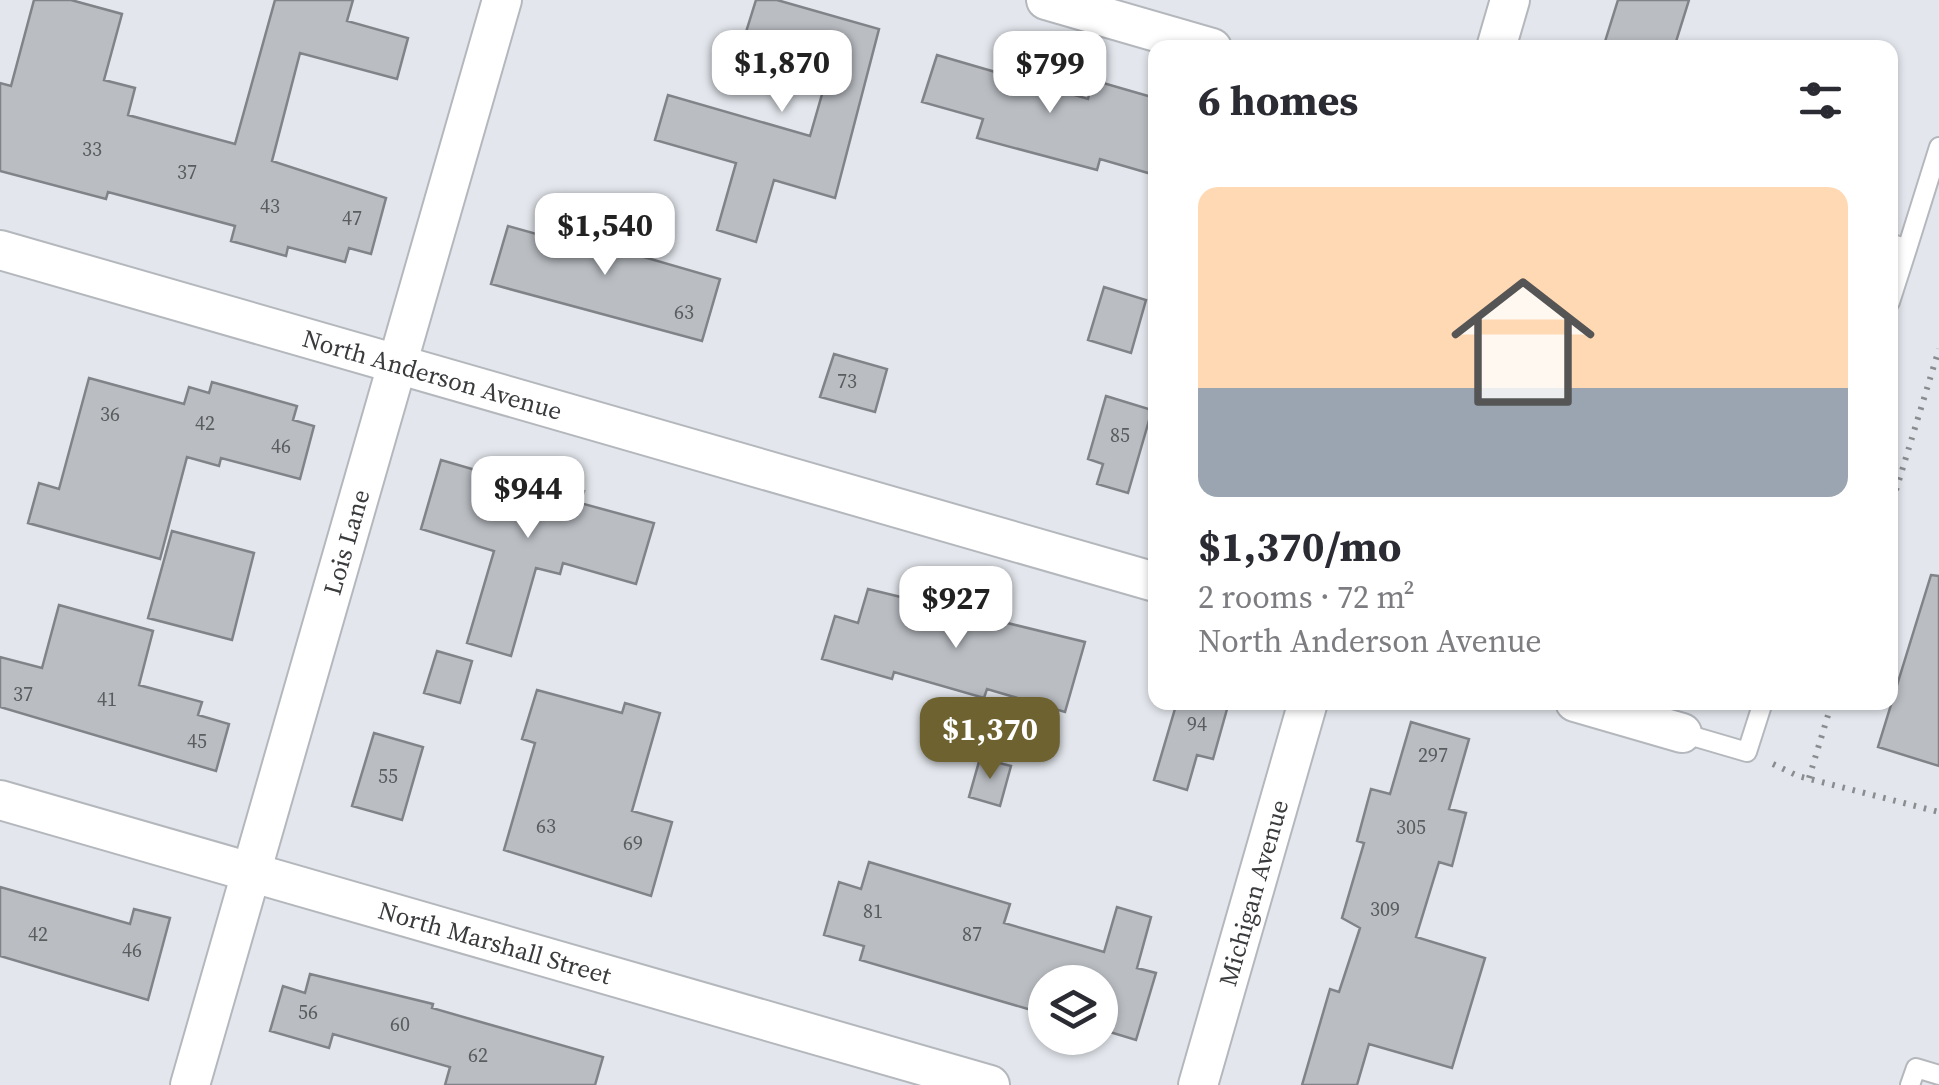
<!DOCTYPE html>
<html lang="en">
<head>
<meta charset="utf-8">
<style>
  body { margin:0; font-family:"Source Serif 4",serif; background:#f7f7f7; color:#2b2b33; height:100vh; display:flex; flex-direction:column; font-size:38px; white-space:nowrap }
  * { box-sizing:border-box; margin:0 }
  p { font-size:32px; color:#7c7c81 }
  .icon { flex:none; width:55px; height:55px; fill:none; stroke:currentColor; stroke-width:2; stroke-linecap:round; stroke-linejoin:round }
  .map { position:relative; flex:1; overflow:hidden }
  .panel { position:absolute; left:1148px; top:40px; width:750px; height:670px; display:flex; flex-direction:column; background:#fff; border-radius:20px; box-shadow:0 2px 8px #0004 }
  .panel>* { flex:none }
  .controls { position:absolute; left:1028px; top:965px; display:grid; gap:20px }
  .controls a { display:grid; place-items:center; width:90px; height:90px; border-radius:50%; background:#fff; box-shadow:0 2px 8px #0004; font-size:50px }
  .price { position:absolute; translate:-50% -85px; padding:0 22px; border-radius:20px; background:#fff; color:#222; font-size:32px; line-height:65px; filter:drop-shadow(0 2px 5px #0008) }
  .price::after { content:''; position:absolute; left:50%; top:60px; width:30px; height:22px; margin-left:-15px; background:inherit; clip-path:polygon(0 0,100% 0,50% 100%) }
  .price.on { background:#6e6330; color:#fff }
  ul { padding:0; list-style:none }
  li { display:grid; align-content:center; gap:20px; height:530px; padding:0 50px }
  li span { display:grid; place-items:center; height:310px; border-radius:20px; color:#555 }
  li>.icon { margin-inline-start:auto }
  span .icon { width:180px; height:180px; fill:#fffc; stroke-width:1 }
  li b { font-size:42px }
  h2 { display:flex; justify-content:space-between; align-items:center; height:120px; padding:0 50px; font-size:42px }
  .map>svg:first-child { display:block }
  .building { fill:#babec3; stroke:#808388; stroke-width:2.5 }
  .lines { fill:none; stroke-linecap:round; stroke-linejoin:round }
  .lane-casing { stroke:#b4b8bd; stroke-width:22 }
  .street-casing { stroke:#b4b8bd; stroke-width:42 }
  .path { stroke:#8a8c90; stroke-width:6; stroke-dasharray:2.5 8; stroke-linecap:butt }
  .lane { stroke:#fff; stroke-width:18 }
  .street { stroke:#fff; stroke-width:38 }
  .labels { text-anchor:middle; stroke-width:8; stroke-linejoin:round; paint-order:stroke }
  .number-label { font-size:20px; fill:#5a5c5e }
  .street-label { font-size:25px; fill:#3a3b3d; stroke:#f0f4fa }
</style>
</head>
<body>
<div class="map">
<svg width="1939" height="1085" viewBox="0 0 1939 1085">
  <rect width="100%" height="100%" fill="#e3e7ed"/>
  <path class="building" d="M34,0H71L122,14L104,80L135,88L128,115L235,144L275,0H353L347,21L408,38L397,79L300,53L272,161L386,198L371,254L349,248L345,262L288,247L286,256L231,241L235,226L108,192L106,199L0,171V83L11,86Z
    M756,0H777L879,29L835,198L774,180L756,242L717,230L736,163L655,140L668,95L810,136L829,70L742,45Z
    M1618,0H1689L1674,48H1603Z
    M937,55L1088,99L1093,80L1155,98V175L1100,159L1097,170L977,138L983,119L922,102Z
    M552,217L626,239L623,251L720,279L702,341L491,284L508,226L547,237Z
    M1104,287L1146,300L1131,353L1088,340Z
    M834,354L887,369L875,412L820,397Z
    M89,378L184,404L189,387L209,393L212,382L297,406L293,420L314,426L300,479L221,458L219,466L187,457L160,559L28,523L39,483L59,489Z
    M1106,396L1152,410L1128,493L1097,484L1103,464L1088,459Z
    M441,460L548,491L551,482L584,491L580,503L654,523L636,584L563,563L560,574L536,568L511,656L467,643L494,551L421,529Z
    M172,531L254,553L232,640L148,618Z
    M1931,575L1939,576V766L1878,747Z
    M868,589L1085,642L1065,712L987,689L984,698L894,672L892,679L822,659L835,616L858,623Z
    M59,605L153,631L139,685L202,702L198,715L229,724L216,771L0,707V657L42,668Z
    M437,651L472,661L460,703L424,693Z
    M537,690L622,713L625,703L660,713L632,811L672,822L651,896L504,850L535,743L522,739Z
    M1177,702H1229L1213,759L1197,755L1187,790L1154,780Z
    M1411,722L1469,739L1449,809L1466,813L1452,866L1439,862L1416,937L1485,958L1452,1068L1369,1044L1357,1085H1302L1330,989L1339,992L1360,928L1342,918L1364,843L1357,841L1371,789L1390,794Z
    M374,733L423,747L402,820L352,806Z
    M980,758L1011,766L1000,806L969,797Z
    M869,862L1010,904L1004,923L1104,952L1117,907L1151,917L1137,968L1156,973L1136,1040L1100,1029V982H1045V1014L860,960L864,946L824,935L839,882L861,889Z
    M0,887L130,924L134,909L170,918L148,1000L0,956Z
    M310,974L433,1004L432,1008L603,1057L595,1085H445L450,1067L333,1034L329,1048L270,1031L283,986L305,993Z"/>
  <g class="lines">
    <defs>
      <path id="lane" d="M1890,243L1907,249L1939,147
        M1890,302L1907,249
        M1682,733L1747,752L1763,702
        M1910,1085L1916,1068L1939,1075"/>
      <g id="street">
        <path d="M1046,0L1212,48"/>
        <path d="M1496,48L1510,0"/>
        <path id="s1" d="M0,250L1155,582"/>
        <path d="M1575,702L1682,733"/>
        <path id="s2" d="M0,800L990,1085"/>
        <path id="s3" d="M190,1085L502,0"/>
        <path id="s4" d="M1198,1085L1308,702"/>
      </g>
    </defs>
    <use href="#lane" class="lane-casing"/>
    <use href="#street" class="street-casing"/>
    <path class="path" d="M1890,510L1939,349
      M1773,764L1798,776L1939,812
      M1809,778L1832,702"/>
    <use href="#lane" class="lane"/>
    <use href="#street" class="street"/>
  </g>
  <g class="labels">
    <g class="number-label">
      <text x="92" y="156">33</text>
      <text x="187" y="179">37</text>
      <text x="270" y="213">43</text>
      <text x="352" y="225">47</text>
      <text x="684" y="319">63</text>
      <text x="847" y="388">73</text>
      <text x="110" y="421">36</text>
      <text x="205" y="430">42</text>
      <text x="1120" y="442">85</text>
      <text x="281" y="453">46</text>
      <text x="23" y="701">37</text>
      <text x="107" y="706">41</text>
      <text x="1197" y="731">94</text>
      <text x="197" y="748">45</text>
      <text x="1433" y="762">297</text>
      <text x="388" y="783">55</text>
      <text x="546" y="833">63</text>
      <text x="1411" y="834">305</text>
      <text x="633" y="850">69</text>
      <text x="1385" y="916">309</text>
      <text x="873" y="918">81</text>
      <text x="38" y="941">42</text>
      <text x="972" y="941">87</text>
      <text x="132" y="957">46</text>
      <text x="308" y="1019">56</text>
      <text x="400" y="1031">60</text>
      <text x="478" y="1062">62</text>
    </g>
    <g class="street-label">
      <text dy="9" stroke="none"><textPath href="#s1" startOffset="450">North Anderson Avenue</textPath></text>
      <text dy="9" stroke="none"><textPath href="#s3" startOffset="565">Lois Lane</textPath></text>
      <text dy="9" stroke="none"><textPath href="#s4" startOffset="200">Michigan Avenue</textPath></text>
      <text dy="9" stroke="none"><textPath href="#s2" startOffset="515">North Marshall Street</textPath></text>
    </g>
  </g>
</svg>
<div class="controls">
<a><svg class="icon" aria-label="layers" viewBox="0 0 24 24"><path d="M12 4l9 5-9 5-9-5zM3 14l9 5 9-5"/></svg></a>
</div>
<b class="price" style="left:782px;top:115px">$1,870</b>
<b class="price" style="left:1050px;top:116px">$799</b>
<b class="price" style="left:605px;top:278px">$1,540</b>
<b class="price" style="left:528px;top:541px">$944</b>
<b class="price" style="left:956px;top:651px">$927</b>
<b class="price on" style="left:990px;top:782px">$1,370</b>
<section class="panel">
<h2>6 homes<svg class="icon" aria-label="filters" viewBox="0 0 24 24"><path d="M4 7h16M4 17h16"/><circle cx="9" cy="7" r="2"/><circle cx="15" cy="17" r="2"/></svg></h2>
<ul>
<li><span style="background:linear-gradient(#ffd9b3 65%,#9aa5b1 0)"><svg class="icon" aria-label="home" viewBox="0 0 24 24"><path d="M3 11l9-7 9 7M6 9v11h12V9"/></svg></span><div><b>$1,370/mo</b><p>2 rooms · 72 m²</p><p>North Anderson Avenue</p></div></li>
</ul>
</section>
</div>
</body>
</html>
